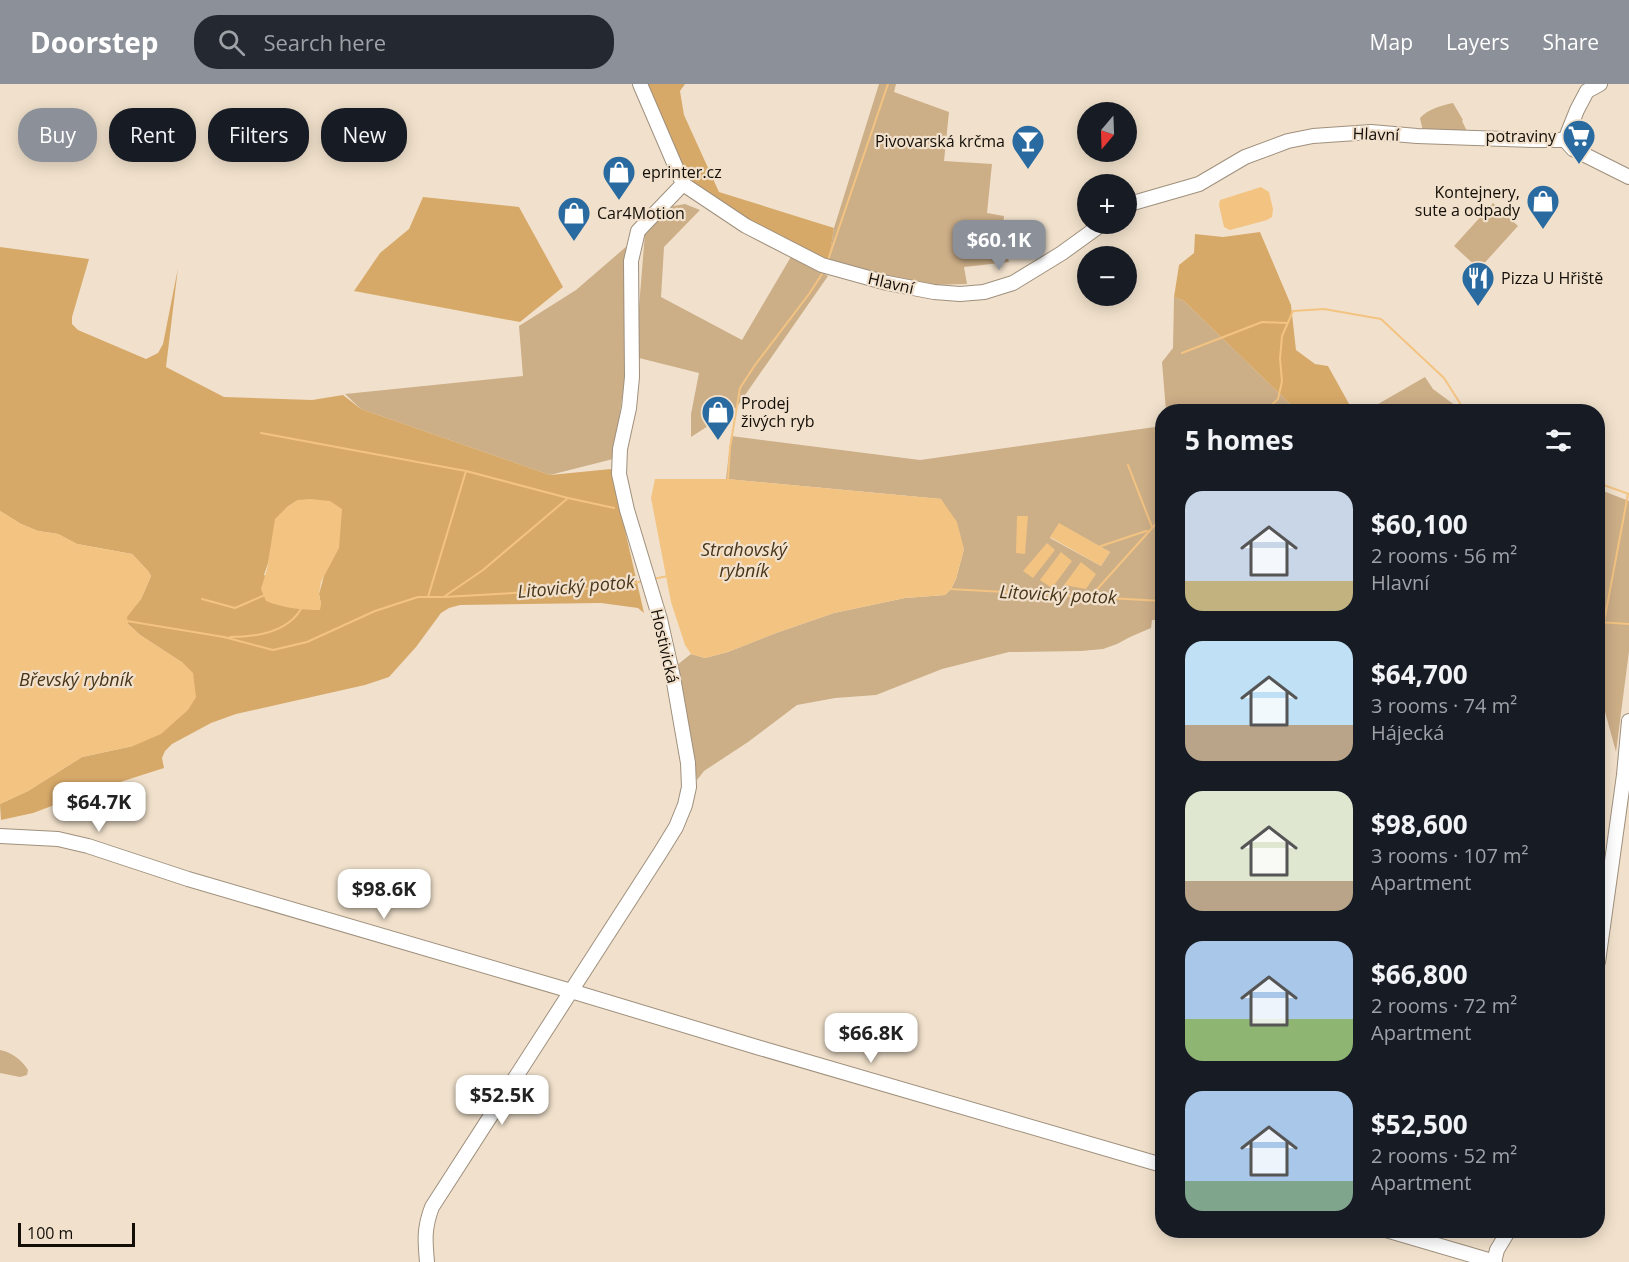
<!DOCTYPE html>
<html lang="en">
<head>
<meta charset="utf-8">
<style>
  body { margin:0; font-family:"Open Sans",sans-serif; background:#242831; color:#f1f3f6; height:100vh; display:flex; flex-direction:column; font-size:22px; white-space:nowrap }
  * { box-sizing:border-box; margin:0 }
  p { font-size:20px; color:#9ea1a6 }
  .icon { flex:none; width:33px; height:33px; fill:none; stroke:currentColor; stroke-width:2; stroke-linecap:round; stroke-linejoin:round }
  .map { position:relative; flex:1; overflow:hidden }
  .panel { position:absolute; left:1155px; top:320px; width:450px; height:834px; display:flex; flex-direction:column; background:#171b24; border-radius:24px; box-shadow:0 3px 15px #0003 }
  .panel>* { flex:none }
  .guide { position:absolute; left:18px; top:24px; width:570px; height:54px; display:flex; gap:12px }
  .needle { width:39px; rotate:199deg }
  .controls { position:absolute; left:1077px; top:18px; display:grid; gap:12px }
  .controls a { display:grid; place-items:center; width:60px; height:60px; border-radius:50%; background:#171b24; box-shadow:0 3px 15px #0003; font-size:30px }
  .scale { position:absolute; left:18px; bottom:15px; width:117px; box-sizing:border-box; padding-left:6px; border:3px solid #130e07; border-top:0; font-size:16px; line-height:21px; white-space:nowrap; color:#130e07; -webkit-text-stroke:4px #f1e1cc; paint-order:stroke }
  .price { position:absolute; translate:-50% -51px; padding:0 14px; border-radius:12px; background:#fff; color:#222; font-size:20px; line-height:39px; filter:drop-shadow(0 2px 3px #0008) }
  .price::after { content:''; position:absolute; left:50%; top:36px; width:18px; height:14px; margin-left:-9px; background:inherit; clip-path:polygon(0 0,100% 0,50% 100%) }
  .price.current { background:#8c9099; color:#fff }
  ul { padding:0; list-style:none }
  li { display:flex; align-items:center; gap:18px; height:150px; padding:0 30px }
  li span { display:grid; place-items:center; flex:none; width:168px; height:120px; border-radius:18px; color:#555 }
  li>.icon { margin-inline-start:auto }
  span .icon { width:72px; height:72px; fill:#fffc; stroke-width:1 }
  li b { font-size:26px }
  h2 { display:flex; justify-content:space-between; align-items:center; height:72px; padding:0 30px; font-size:26px }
  .pill { padding:0 21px; border-radius:24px; background:#171b24; box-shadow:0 3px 15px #0003; font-size:21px; line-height:54px }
  .pill.current { background:#8c9099; color:#fff }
  header { display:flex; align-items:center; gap:36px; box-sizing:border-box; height:84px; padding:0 30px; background:#8c9099; color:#fff }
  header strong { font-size:28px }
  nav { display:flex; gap:33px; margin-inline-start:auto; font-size:21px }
  .search { width:420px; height:54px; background:#242831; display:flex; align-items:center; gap:15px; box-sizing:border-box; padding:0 21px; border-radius:24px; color:#9ea1a6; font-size:22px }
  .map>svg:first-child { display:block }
  .green { fill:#ccae87; fill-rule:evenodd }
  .forest { fill:#d7a969; fill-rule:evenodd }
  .water { fill:#f3c382 }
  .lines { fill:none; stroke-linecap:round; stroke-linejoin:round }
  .stream { stroke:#f3c382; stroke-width:2 }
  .secondary-casing { stroke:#9f907d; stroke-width:16 }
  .secondary { stroke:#fff; stroke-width:14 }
  .labels { text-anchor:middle; stroke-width:4.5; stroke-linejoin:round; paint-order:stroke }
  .street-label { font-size:16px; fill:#130e07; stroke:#f1e1cc }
  .poi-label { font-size:16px; fill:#130e07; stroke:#f1e1cc; text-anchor:start }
  .water-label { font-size:18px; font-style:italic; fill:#483418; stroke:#f1e1cc }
</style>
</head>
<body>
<header>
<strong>Doorstep</strong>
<div class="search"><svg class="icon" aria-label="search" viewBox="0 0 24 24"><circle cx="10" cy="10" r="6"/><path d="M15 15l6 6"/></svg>Search here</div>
<nav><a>Map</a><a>Layers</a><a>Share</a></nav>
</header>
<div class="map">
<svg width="1629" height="1178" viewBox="0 0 1629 1178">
  <rect width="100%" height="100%" fill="#f1e1cc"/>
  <path class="green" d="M879,0H896L894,8L949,28L944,77L992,80L987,129L1004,132L1002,153L1009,178L964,183L967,200L928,201L841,182L829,176L834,144Z
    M1453,19L1463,36L1462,37L1467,47H1423L1420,34C1430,24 1440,22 1453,19Z
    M1493,119L1518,142L1479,185L1454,162Z
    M685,120L700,126L664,163L661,213L742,256L792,171L828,192L736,324L691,353V330L699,289L635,273L645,149L668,123Z
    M627,162L626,288L613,375L550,391L361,325L345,310L523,292L519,242L576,206Z
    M1174,213L1184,217L1290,320L1342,327H1166L1162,278L1173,264Z
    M1425,293L1433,305L1456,322L1459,327H1366Z
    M1162,342V536H1152L1151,544L1130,553L1117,560L1103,565L1081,567L1009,568L942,585L876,611L835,614L797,621L748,658L704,687L697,696L677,581L691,570L705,574L728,568L776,549L834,529L905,514L945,511L951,505L956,495L964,465L941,415L726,395L731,352L920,376ZM1059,440L1110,468L1101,482L1050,454Z
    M1598,405L1629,417V567L1616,668L1598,602Z
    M0,966C11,968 22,976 28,986L27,991L20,993L0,989Z"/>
  <path class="forest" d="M645,0H685L680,7L684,31L719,108L834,144L829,176L810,169L747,138L687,98Z
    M423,113L519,123L563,203L520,238L354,207L380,169L409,145Z
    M1260,148L1291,221L1296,266L1315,280L1328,282L1353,327H1342L1290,320L1184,217L1174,213L1179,181L1194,169L1195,150L1223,153Z
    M0,163L89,175L72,233V240L78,246L146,275L158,269L163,260L178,184L166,283L224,313L312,316L343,311L361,325L550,391L611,385L644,529L638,524L601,519L460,521L449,524L441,529L416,563L389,593L365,601L236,630L211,639L172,660L165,667L162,674L164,684L92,707L33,729L1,736L0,720L28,707L82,673L133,662L183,579L140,551L128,540L126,533L141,515L151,492L148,487L132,470L77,460L58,450L38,447L21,440L0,427ZM298,416L324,492L319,510L321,520L264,491L287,423Z"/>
  <path class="water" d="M1261,103L1269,108L1273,125L1272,133L1267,136L1230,146L1224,143L1219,121L1220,116Z
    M655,395H728L941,415L957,438L964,465L956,495L951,505L945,511L905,514L834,529L776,549L728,568L705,574L691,570L685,561L671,518L651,414Z
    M310,415L330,417L342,425L339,464L321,498L319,510L321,520L320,526C302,526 283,524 266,517L261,505L267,485L275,435L287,423L298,416Z
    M0,427L21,440L38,447L58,450L77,460L132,470L148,487L151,492L141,515L127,533L128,540L140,551L183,579L193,589L196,613L188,626L161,650L133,662L82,673L28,707L0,720Z
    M1017,432H1028L1025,470L1016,469Z
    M1059,439L1110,468L1101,482L1050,453Z
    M1047,459L1055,466L1033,494L1023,487Z
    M1061,468L1072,477L1052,504L1040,496Z
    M1081,478L1096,490L1086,505L1064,501Z"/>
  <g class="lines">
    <path class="stream" d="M828,176L888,0
      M1182,269L1262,238L1287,239
      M1265,327L1278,315L1282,297L1280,275L1282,252L1293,227L1324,225L1381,235L1444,294L1465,327
      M261,349L466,387
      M1128,381L1152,443
      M728,396L730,364L740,304L755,281L809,210L824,187
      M1598,399L1629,410
      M1098,463L1146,447L1149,448
      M653,495L668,492
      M950,505L1162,517
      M445,512L483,486L568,414L614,424
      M428,513L466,387L568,414
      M1090,513L1162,433
      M202,515L235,524L265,511
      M127,537L224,553L273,566L307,558L375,527L418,513H444L616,503L644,497
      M1598,538L1629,540
      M1604,538L1628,410
      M230,553C255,553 287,549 301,525"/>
    <defs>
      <path id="secondary" d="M640,0L683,100
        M1565,56L1573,65L1629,93
        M1565,56L1577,26L1587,7L1600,0
        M683,100L746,142L822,181L887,199L934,208L960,210L984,208L1013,199L1062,169L1102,140
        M1126,121L1199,100L1245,73L1288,57L1313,52L1371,48L1417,52L1535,56H1565
        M0,752L58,755L88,762L188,795L571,907L760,964L1162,1081
        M1598,878L1624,691L1629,637
        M1386,1146L1495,1178
        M427,1178C425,1156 424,1144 432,1123L660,769L676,743L685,721L689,703L688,679L673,593L660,535L627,426L619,390L620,365L629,324L632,293L631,177L638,147L683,100
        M1494,1178L1497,1166L1509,1146"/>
    </defs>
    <use href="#secondary" class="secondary-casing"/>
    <use href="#secondary" class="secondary"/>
  </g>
  <defs>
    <symbol id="supermarket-pin" viewBox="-11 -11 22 30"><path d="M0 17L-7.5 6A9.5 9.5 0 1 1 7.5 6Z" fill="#296aa0" stroke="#f1e1cc"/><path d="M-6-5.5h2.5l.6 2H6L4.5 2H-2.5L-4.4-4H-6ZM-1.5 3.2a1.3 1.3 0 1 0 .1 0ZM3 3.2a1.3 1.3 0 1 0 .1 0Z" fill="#fff"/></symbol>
    <symbol id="bar-pin" viewBox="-11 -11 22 30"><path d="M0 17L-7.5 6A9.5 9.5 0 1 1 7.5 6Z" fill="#296aa0" stroke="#f1e1cc"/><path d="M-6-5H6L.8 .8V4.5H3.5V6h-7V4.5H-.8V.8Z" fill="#fff"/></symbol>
    <symbol id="shop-pin" viewBox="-11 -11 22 30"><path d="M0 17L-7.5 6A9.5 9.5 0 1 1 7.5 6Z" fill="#296aa0" stroke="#f1e1cc"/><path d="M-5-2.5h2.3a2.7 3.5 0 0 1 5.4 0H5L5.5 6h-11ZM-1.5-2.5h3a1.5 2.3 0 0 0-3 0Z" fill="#fff"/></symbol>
    <symbol id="restaurant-pin" viewBox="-11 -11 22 30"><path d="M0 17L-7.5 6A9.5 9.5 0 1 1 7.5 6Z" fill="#296aa0" stroke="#f1e1cc"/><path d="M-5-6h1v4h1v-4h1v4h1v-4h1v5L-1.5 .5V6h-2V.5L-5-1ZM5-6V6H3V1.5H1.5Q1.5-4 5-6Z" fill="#fff"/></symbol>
  </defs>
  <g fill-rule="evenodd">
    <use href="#supermarket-pin" x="1560" y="33" width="38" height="52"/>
    <use href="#bar-pin" x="1009" y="38" width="38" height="52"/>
    <use href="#shop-pin" x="600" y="69" width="38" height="52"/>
    <use href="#shop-pin" x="1524" y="98" width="38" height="52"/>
    <use href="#shop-pin" x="555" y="110" width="38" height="52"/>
    <use href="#restaurant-pin" x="1459" y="175" width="38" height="52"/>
    <use href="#shop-pin" x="699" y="309" width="38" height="52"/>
  </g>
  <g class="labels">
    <g class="street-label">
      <text transform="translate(1376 50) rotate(2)" y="6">Hlavní</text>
      <text transform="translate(891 199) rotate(13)" y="6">Hlavní</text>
      <text transform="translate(665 562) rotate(77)" y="6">Hostivická</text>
    </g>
    <g class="poi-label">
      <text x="1556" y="58" text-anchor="end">potraviny</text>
      <text x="1005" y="63" text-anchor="end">Pivovarská krčma</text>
      <text x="642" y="94">eprinter.cz</text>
      <text x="1520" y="114" text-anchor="end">Kontejnery,<tspan x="1520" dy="18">sute a odpady</tspan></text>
      <text x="597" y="135">Car4Motion</text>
      <text x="1501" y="200">Pizza U Hřiště</text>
      <text x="741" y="325">Prodej<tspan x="741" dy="18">živých ryb</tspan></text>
    </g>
    <g class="water-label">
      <text x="744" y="472">Strahovský<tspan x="744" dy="21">rybník</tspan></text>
      <text transform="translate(576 503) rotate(-5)" y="6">Litovický potok</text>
      <text transform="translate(1058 511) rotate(3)" y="6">Litovický potok</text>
      <text x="76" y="602">Břevský rybník</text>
    </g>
  </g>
</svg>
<div class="controls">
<a><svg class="needle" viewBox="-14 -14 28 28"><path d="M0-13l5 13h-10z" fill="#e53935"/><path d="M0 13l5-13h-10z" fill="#9ea1a6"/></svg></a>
<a>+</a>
<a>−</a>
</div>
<div class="scale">100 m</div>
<b class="price current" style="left:999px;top:187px">$60.1K</b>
<b class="price" style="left:99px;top:749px">$64.7K</b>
<b class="price" style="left:384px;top:836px">$98.6K</b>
<b class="price" style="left:871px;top:980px">$66.8K</b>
<b class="price" style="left:502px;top:1042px">$52.5K</b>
<div class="guide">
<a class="pill current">Buy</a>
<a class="pill">Rent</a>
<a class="pill">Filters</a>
<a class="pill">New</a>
</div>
<section class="panel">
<h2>5 homes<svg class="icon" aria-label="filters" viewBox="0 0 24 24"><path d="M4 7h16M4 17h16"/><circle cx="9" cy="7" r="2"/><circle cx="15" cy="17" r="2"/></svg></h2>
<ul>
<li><span style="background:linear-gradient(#c9d6e8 75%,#c2b280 0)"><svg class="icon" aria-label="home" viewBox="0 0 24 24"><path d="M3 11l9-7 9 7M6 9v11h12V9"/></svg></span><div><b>$60,100</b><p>2 rooms · 56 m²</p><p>Hlavní</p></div></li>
<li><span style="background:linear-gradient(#bfe0f5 70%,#b9a48a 0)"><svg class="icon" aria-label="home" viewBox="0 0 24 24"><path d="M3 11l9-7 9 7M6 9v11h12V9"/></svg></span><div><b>$64,700</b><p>3 rooms · 74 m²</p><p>Hájecká</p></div></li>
<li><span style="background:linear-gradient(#dfe7d0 75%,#b9a48a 0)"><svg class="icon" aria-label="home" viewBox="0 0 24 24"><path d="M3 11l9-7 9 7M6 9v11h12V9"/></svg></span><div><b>$98,600</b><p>3 rooms · 107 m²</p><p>Apartment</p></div></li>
<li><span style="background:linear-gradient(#a9c7e8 65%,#8fb573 0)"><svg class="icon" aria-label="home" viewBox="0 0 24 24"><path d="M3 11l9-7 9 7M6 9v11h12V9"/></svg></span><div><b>$66,800</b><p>2 rooms · 72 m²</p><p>Apartment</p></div></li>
<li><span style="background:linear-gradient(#a9c7e8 75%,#7fa58c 0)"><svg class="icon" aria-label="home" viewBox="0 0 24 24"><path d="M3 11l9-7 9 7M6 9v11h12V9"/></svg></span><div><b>$52,500</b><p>2 rooms · 52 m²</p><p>Apartment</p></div></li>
</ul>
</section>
</div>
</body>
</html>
